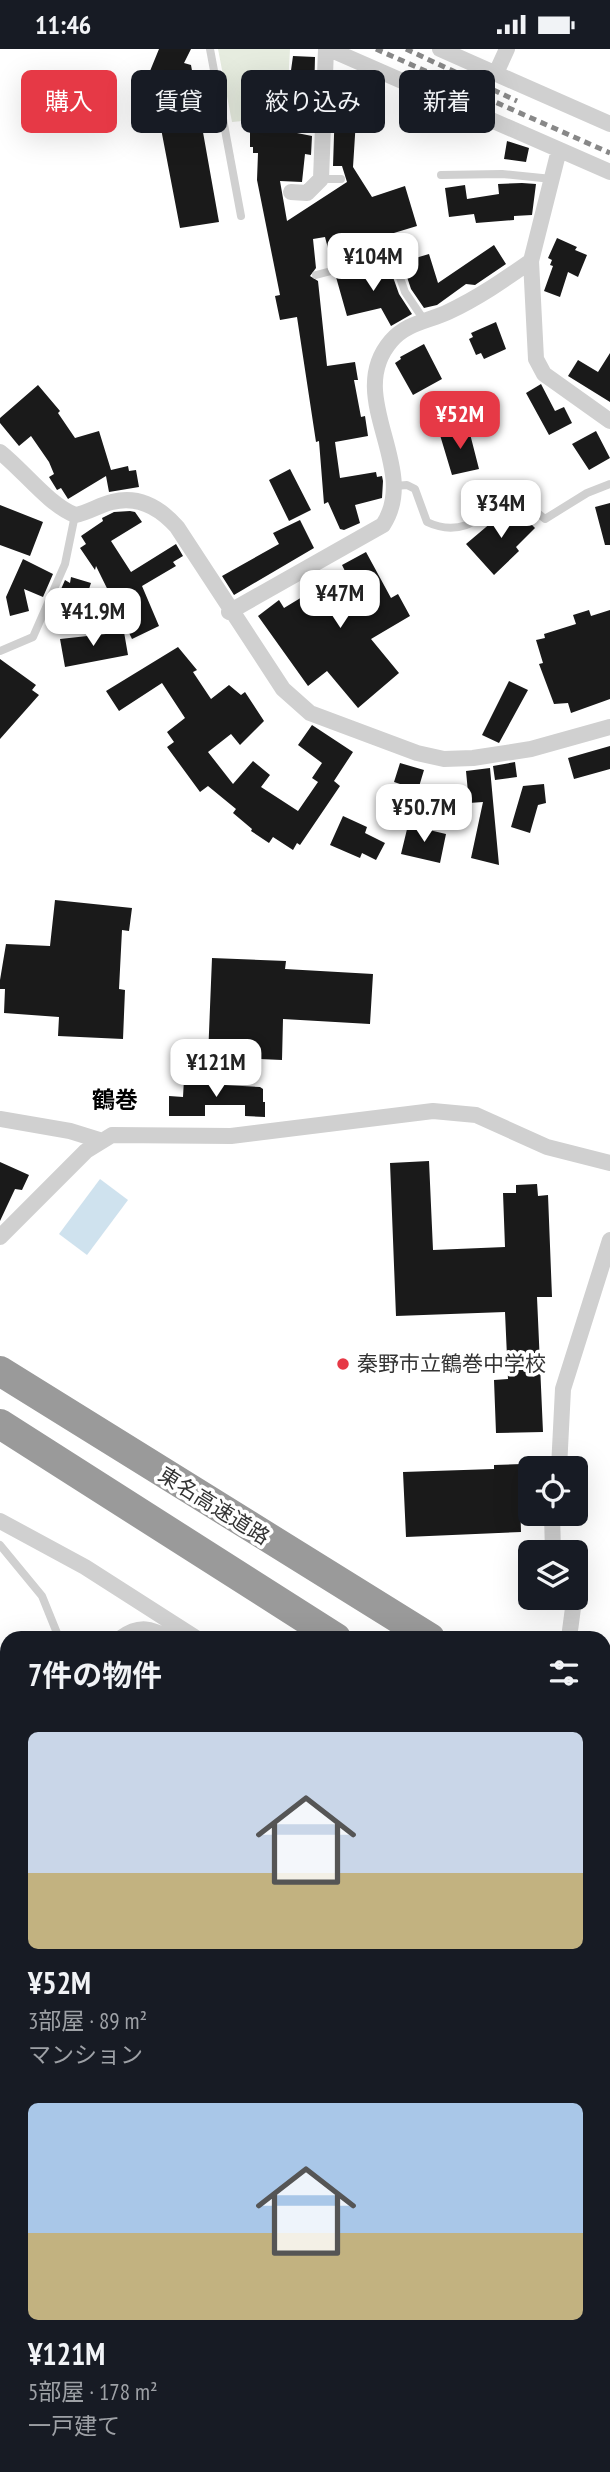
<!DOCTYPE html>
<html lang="ja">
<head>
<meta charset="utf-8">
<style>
  body { margin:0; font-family:"PT Sans Narrow","Noto Sans JP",sans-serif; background:#242831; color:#f1f3f6; height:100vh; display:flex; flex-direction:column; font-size:26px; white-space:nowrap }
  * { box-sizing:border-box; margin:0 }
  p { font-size:23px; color:#9ea1a6 }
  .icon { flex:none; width:38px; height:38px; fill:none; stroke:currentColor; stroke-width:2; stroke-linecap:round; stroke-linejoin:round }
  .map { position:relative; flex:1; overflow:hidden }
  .drawer { position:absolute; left:0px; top:1582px; width:611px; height:842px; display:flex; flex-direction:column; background:#171b24; border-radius:21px 21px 0 0; box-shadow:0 7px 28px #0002 }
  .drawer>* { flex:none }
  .guide { position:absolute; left:21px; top:21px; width:569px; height:63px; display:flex; gap:14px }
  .buttons { position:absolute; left:518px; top:1407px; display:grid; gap:14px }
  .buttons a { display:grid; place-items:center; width:70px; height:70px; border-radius:10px; background:#171b24; box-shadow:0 7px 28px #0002; font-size:35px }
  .price { position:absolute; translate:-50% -60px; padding:0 16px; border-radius:14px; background:#fff; color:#222; font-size:23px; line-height:46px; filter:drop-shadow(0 2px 4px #0008) }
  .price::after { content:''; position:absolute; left:50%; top:42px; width:21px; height:16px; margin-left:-10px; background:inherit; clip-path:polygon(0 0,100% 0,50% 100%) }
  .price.on { background:#e63946; color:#fff }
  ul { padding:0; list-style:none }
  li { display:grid; align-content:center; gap:14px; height:371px; padding:0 28px }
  li span { display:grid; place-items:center; height:217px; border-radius:10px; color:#555 }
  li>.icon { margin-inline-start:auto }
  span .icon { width:126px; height:126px; fill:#fffc; stroke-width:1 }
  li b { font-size:30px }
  h2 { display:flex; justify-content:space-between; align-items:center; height:84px; padding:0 28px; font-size:30px }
  .chip { padding:0 24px; border-radius:10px; background:#171b24; box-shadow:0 7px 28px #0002; font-size:24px; line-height:63px }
  .chip.on { background:#e63946; color:#fff }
  .status { display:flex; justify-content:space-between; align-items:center; height:49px; padding:0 35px; background:#171b24; direction:ltr }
  .status svg { height:19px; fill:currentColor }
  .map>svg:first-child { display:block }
  .green { fill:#e6ecdf }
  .water { fill:#cfe2ee }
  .building { fill:#1a1a1a }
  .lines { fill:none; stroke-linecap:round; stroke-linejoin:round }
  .lane { stroke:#d0d0d0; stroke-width:8 }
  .street { stroke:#d0d0d0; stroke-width:16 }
  .highway { stroke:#9a9a9a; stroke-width:30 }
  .rail { stroke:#888; stroke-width:5; stroke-dasharray:7 5; stroke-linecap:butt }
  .poi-dot { fill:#e63946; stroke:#fff; stroke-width:2.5 }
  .labels { text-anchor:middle; stroke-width:7; stroke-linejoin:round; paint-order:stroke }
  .poi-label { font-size:21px; fill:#333; stroke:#fff; text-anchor:start }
  .street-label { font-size:21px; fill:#333; stroke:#fff }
  .neighbourhood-label { font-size:23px; font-weight:bold; fill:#000; stroke:#fff }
</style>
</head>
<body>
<div class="status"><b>11:46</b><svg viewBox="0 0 49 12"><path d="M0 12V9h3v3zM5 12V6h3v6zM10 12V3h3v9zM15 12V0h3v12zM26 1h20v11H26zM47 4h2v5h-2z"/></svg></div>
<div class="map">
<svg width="610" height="2423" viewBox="0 0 610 2423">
  <rect width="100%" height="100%" fill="#fff"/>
  <path class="green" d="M218,0H290L288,37C270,43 241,47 242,72L232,73Z
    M98,2417H154L147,2423H90Z"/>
  <path class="water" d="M100,1130L128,1151L87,1206L59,1185Z"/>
  <path class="building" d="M159,0H191L184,14L191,16L219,173L180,179L150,22Z
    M293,7L315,8L314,50L305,49V72H298L294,77L297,84L312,87L311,106L305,105L302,133L280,132L287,172L347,133L342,117H333L336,26L365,29L363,55H357L353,118L372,148L405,137L417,177L384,187L387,200L332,215L325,188L313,190L316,219L310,227L318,232L327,317L355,313L358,331H354L361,368L365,367L368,387L335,393L340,429L376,423L377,428L382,427L383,432L382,449L355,456L360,474L344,481L340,480L328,453L324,455L319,392L316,393L297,268L280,271L275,247L280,246L257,131L258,104H253V98H250V76L276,77L277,50H287Z
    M507,92L529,99L526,113L504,110Z
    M522,134L536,135L532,166L514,167V171L476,174L474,165L449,168L445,139L465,136L467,150L499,145L498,135Z
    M557,189L577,198L575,201L587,206L578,228L568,223L560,248L544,242L553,217L550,216L552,211L548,209Z
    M494,196L506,215L475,236L466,235L437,256L424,259L411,240L402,213L429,205L438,234Z
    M388,214L399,245L412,265L391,277L381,259L347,267L336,228Z
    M496,273L506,300L484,310L481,304L476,306L469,290L473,288L471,284Z
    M424,295L442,330L413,346L395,314L401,310L400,308Z
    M610,304V353L568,327L578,311L598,323Z
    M541,335L555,362L564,358L572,374L549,386L526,344Z
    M38,336L60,362L58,364L75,389L99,382L111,421L128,417L129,422L136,421L139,438L109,443L106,427L68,450L61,439L57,441L49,428L54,425L49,413L31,387L19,397L0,374V369Z
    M468,377L479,420L452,426L440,386Z
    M596,382L610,409L589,421L572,395Z
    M290,420L311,461L289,472L269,431Z
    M610,454V496H605L595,458Z
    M0,456L43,473L30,507L0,496Z
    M513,457L535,479L516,498L519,502L494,526L466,495L492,473L494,475Z
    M130,462L135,463L142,473L111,492L131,523L176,495L183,507L173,513L176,517L142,537L159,577L132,590L96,517L95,521L80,499L86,495L81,487L103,472L102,469L114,463Z
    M300,471L314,499L234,546L222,527L279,495L273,484Z
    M366,503L391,549L398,545L410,567L371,590L399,624L358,659L327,622L308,637L258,567L279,551L284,559L345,522L342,516Z
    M23,510L53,525L43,548L24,540L29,562L10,567L6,548Z
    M71,528L91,534L78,573L59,567L63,554H55L65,531L70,534Z
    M589,561L591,567L610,561V650L571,664L568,654L554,655L539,615L543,614L536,591L545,589L544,585L576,575L573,566Z
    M124,583L128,606L65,618L60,590Z
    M178,598L197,621L193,623L211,650L229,636L241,646L245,643L264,672L240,696L231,685L208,703L233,735L253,712L270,726L261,738L298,762L318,733L312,729L322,714L298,696L312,676L353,703L334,732L340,737L300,796L297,794L293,801L273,788L269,794L251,782L252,780L233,764L236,760L208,737L200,743L167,698L174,693L167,683L185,669L162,634L119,662L106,642Z
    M0,610L36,636L32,641L39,646L0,690Z
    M509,632L528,641L499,694L482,686Z
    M610,697V720L574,730L568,709Z
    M515,713L517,728L495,731L493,717Z
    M400,714L424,721L418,741L394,733Z
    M490,719L493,752L499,816L471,809L483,753L469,754L466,722Z
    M544,735L546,754L538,756L530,784L511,778L523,737Z
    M343,767L367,778L365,784L385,794L376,811L362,804L360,809L330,796Z
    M408,776L446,785L440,814L401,805Z
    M55,851L132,859L129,882L122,881L119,940L125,941L123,990L58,987L59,968L4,964L5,940H0V931L6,895L50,897Z
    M212,909L286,912L285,920L373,925L370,975L283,970L282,1011L208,1008Z
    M184,1030L206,1031V1035L260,1038L263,1040V1053H265V1068L245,1067V1056H205V1067H169V1047L183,1048Z
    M429,1112L433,1201L505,1198L503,1144H516V1136L537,1135L538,1147L548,1146L552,1248H537L543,1383L496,1384L494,1331L508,1330L505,1263L396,1267L390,1114Z
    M0,1113L29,1126L22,1141L15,1140L0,1172Z
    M522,1415V1424H528V1445H520L521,1483L406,1488L403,1423L494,1420V1416Z"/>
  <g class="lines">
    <path class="lane" d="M210,0L241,167
      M300,78L323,79
      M441,126L502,125L552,130
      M321,130H341
      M316,226L392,206L405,243L424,271
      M395,437L407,436L415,440L427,473C465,491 486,463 514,445L545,470L587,444L610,435
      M0,602L33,588L65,515L75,466
      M0,1496L42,1547L59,1589"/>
    <path class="street" d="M329,0L610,123
      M440,0L610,75
      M496,24L507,0
      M559,101L531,212L536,310L544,325L610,372
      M291,143L307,144L321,130L326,0
      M0,403C24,422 48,455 75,466C88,464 99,456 112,453C139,446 161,460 177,478L283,640L310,664L417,704L444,710L473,709L531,700L610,678
      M229,563L383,476C421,418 343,348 391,292C406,274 429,272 448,263C478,249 504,231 531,212
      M0,1070L70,1082L99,1091
      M0,1188L86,1102L112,1086L231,1087L433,1062L476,1066L547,1098L610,1114
      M559,1419L563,1340L610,1191
      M552,1465L553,1503
      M0,1472L85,1518L196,1589
      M121,1589C140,1575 151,1580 171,1589
      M569,1589L573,1559L570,1549
      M604,1607L610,1611
      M0,1683L7,1681
      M0,1794L7,1800
      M604,1831L610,1834
      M0,1964L7,1966
      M604,1997L610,1990
      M604,2032L610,2038
      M0,2066L7,2050
      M0,2172L7,2170
      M604,2175L610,2180
      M604,2390L610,2389
      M536,2417L539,2423
      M393,2423L396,2417"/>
    <path class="highway" d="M0,1322L430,1589
      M0,1375L336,1589
      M604,1692L610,1696
      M604,1747L610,1751"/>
    <path class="rail" d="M376,0L610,104
      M406,0L517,52"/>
  </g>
  <circle class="poi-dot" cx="343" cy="1315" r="7"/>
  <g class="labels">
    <g class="poi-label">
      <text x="357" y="1322">秦野市立鶴巻中学校</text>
    </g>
    <g class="street-label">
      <text transform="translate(214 1457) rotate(32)" y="7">東名高速道路</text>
    </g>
    <g class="neighbourhood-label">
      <text x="115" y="1059">鶴巻</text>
    </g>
  </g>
</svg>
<div class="buttons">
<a><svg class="icon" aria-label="locate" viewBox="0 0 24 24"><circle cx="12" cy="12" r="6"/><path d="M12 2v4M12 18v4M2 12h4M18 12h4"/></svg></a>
<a><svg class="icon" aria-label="layers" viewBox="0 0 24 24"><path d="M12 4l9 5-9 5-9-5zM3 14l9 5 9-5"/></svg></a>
</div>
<b class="price" style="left:373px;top:244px">¥104M</b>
<b class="price on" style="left:460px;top:402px">¥52M</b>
<b class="price" style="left:501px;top:491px">¥34M</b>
<b class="price" style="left:340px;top:581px">¥47M</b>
<b class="price" style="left:93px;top:599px">¥41.9M</b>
<b class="price" style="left:424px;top:795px">¥50.7M</b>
<b class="price" style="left:216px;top:1050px">¥121M</b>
<div class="guide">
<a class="chip on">購入</a>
<a class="chip">賃貸</a>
<a class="chip">絞り込み</a>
<a class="chip">新着</a>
</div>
<section class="drawer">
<h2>7件の物件<svg class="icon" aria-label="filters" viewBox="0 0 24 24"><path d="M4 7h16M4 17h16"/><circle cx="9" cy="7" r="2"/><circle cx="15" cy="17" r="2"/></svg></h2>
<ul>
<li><span style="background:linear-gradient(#c9d6e8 65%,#c2b280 0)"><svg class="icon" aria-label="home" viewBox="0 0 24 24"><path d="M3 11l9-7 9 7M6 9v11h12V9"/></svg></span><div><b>¥52M</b><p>3部屋 · 89 m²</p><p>マンション</p></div></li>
<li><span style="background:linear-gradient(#a9c7e8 60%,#c2b280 0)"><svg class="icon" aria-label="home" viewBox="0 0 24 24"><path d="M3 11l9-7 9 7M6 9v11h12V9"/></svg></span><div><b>¥121M</b><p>5部屋 · 178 m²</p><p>一戸建て</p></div></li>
</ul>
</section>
</div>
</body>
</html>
